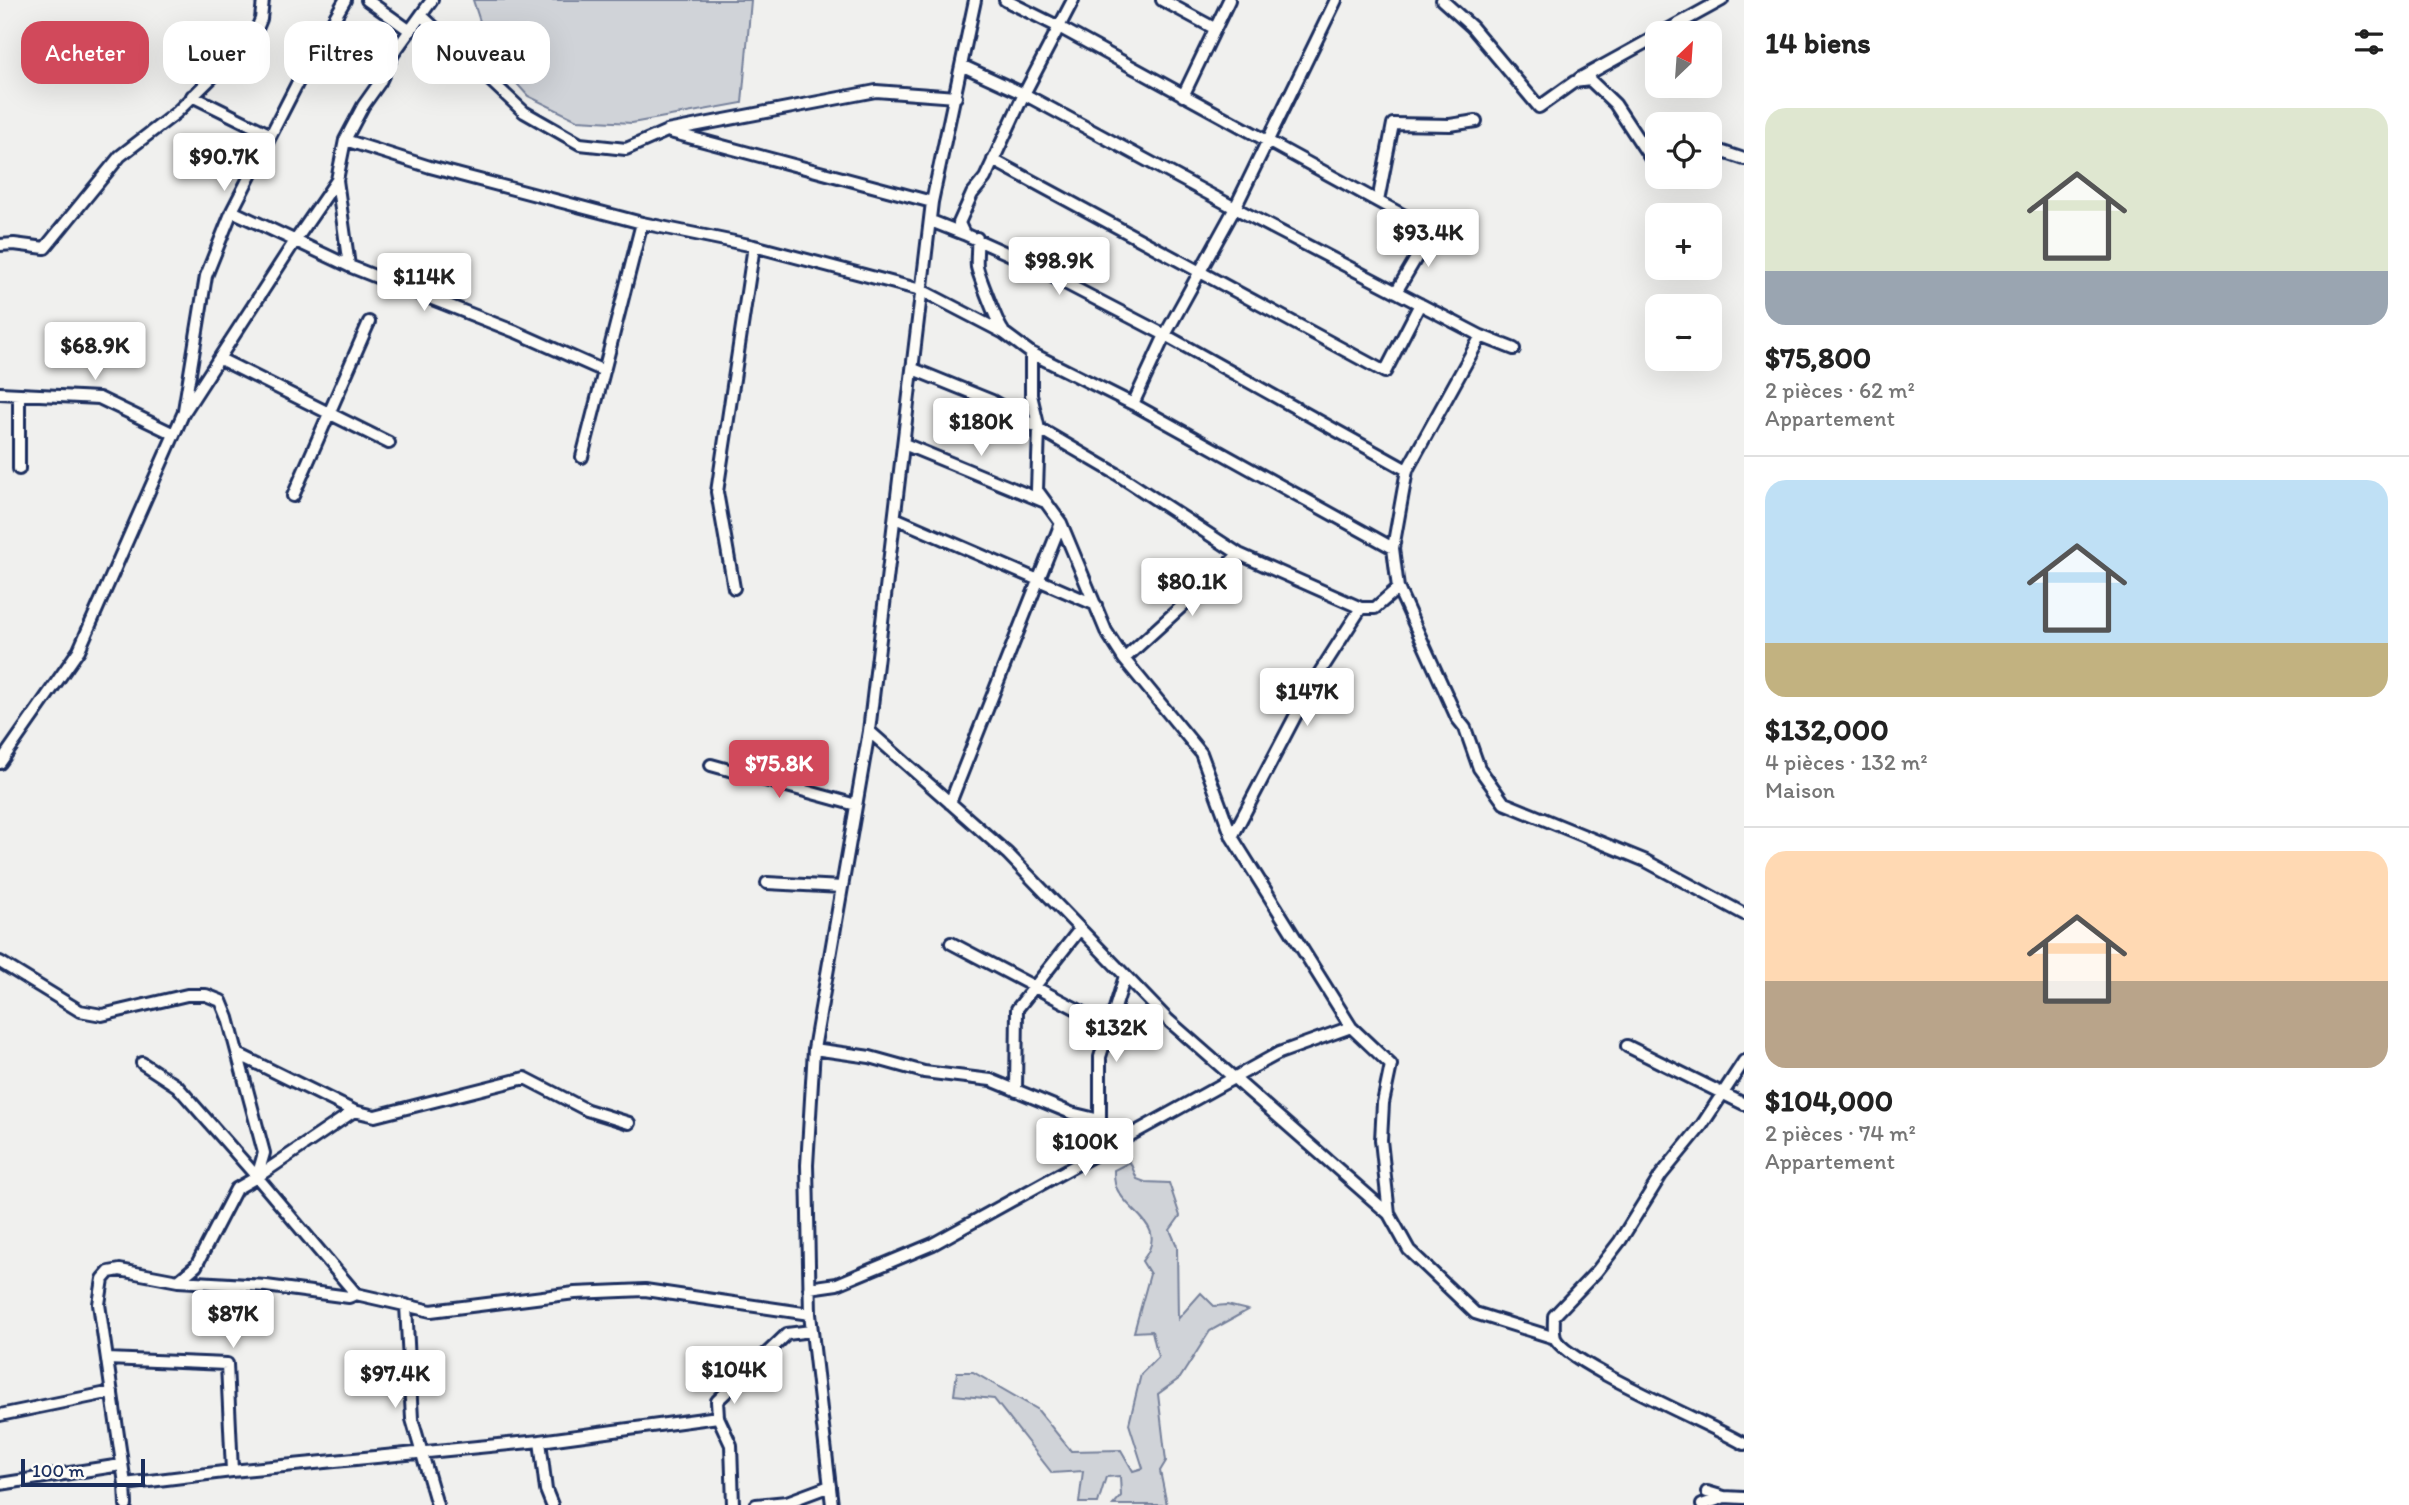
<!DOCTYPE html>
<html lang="fr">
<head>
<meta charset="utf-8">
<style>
  body { margin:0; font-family:Itim,sans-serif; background:#f2f2f2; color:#222; height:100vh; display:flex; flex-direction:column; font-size:26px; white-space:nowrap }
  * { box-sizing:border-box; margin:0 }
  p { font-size:23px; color:#767676 }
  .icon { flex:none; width:38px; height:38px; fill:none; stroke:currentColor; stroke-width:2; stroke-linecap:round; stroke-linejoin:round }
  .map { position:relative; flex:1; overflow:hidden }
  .sheet { display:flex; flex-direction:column; background:#fff; width:665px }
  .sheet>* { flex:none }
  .top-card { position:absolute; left:21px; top:21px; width:665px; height:63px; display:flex; gap:14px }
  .needle { width:46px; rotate:25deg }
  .fabs { position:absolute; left:1645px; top:21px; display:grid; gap:14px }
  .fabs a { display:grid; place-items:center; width:77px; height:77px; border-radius:14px; background:#fff; box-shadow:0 7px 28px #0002; font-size:35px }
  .scale { position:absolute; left:21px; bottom:18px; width:124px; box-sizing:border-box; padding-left:7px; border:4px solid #1b2f5e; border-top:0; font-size:19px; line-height:24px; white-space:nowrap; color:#1b2f5e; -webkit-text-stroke:5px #fdfcf7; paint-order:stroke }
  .price { position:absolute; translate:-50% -60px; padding:0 16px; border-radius:7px; background:#fff; color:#222; font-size:23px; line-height:46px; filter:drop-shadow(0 2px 4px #0008) }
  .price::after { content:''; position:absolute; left:50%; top:42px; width:21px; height:16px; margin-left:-10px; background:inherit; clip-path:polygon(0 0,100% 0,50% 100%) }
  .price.selected { background:#d1495b; color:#fff }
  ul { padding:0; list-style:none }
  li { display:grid; align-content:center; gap:14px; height:371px; padding:0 21px }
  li+li { border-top:2px solid #e0e0e0 }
  li span { display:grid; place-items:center; height:217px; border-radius:21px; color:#555 }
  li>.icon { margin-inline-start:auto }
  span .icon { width:126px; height:126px; fill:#fffc; stroke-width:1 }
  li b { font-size:30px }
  h2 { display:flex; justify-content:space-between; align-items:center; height:84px; padding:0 21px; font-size:30px }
  .pill { padding:0 24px; border-radius:21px; background:#fff; box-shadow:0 7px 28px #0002; font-size:24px; line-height:63px }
  .pill.selected { background:#d1495b; color:#fff }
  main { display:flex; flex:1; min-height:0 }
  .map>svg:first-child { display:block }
  .green { fill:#d0d3d8; stroke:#76819b; stroke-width:2 }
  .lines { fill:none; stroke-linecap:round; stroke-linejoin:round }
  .minor-casing { stroke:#1b2f5e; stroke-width:16 }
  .minor { stroke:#fdfcf7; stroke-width:10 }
</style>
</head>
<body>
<main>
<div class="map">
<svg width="1744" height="1505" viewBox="0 0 1744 1505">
  <rect width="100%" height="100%" fill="#f0f0ee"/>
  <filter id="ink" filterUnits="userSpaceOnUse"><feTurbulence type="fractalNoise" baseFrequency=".0143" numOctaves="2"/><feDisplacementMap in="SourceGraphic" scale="14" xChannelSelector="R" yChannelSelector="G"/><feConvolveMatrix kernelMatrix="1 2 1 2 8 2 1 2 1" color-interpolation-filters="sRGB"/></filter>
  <g filter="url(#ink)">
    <path class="green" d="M473,0H751L742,103L632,123L577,120L528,96L491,55Z
      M1130,1162L1137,1179L1145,1182L1169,1183L1180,1216L1170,1230L1177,1246L1178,1319L1201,1293L1214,1306L1227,1305L1248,1310L1210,1331L1180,1378L1158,1394L1166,1461L1160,1471L1167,1505H1113L1121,1496L1120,1476L1106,1477L1098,1503H1079L1083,1471L1052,1473L994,1399L954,1395L957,1372H973L1037,1409L1071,1451L1121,1450L1133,1471L1143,1468L1129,1424L1141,1374L1158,1357L1152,1331L1134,1332L1150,1274L1142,1261C1171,1225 1127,1214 1116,1187C1114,1182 1114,1175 1114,1170Z"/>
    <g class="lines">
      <defs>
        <path id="minor" d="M367,0L409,30
          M1005,0L1059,27L1432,231L1396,292
          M1162,0L1214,28
          M1442,0L1472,27L1539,107L1574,82L1590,80L1615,104L1657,168
          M422,16L524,112L580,144L626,149L667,131L876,91L956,97
          M1662,33L1722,0
          M963,66L1024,94L1235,208L1481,336L1514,349
          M1579,79L1657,36
          M192,96L271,135
          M1183,96L1229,0
          M670,132L932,202
          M345,140L430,167L642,223L754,246L921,290L1004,333L1031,353L1133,404L1393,548L1398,588L1457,718L1465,728L1479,768L1504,803L1646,861L1744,914
          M1710,157L1720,151L1744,159
          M993,160L1385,372L1420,304
          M1668,177L1674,180L1679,177
          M337,180L349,266L516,332L604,371
          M1378,201L1393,124L1450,125L1476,121
          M232,211L349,266
          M931,221L964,234L959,223L972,194L985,178L1024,94L1073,0
          M964,234L1013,256L1165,335L1407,470
          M977,238C978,248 976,258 977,267C979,276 998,325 1003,331
          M0,245L14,244L45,248L120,156L176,113L254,36L261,19L263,0
          M1031,353V395L1039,429L1037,490L1061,523L1106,631L1124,659L1201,753L1232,837L1351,1027L1391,1065L1383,1103L1381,1140L1389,1214L1409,1250L1475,1313L1555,1338
          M220,359L389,443
          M913,369L992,401L1117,474L1239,554L1361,608H1375L1398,588
          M0,393L99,398L174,434
          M1133,404L1165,335L1235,208L1336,0
          M184,410L206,276L232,211L299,80L345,0
          M904,444L1043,501
          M582,457L642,223
          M19,469V394
          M293,496L369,322
          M895,518L1096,605
          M1393,548L1407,470L1481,336
          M734,588L717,492L754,246
          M1124,659L1239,554
          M869,731L1008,854L1168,1020L1389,1214
          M0,763L79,650L183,414L295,241L337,180L345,140L363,106L380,82L393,54L432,0
          M711,765L856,805
          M950,803L1061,523
          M1232,837L1311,686L1361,608
          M767,883L842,887
          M951,943L1109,1026
          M0,962L80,1011L102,1015L187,995H206L221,1001L228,1018L264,1153L257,1177L356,1294L431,1311L575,1293L645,1290L810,1314
          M1627,1046L1744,1104
          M814,1049L870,1057L924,1072L991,1080L1071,1113L1100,1120
          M238,1054L354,1111L375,1116L525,1078L587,1110L629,1123
          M1744,1061L1702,1125L1661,1175L1620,1241L1597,1271L1554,1316C1554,1322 1553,1332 1555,1338C1565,1363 1713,1425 1744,1444
          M142,1063L177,1086L257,1177
          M1016,1091L1017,1009L1080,929
          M1100,1152V1057L1125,976
          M178,1281L196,1266L236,1189L257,1177L354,1111
          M809,1288L837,1284L933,1244L1279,1053L1351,1027
          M406,1305L412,1419L437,1505
          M107,1359L227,1364L232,1471
          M0,1415L112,1392
          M540,1441L546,1490L552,1505
          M0,1484L121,1465
          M125,1484L232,1471L540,1441L718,1417
          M1707,1492L1724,1497L1744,1498
          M126,1505L125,1484L99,1304L103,1279L109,1272L120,1270L178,1281L266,1286L349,1297L356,1294
          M733,1505L731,1445L718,1417L717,1401L787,1334L811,1331
          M756,1505L787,1502L830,1486
          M832,1505L810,1314L807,1165L814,1049L869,731L932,202L975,0
          M1702,1505L1722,1498"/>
      </defs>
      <use href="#minor" class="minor-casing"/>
      <use href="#minor" class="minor"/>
    </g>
  </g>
</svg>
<div class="fabs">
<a><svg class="needle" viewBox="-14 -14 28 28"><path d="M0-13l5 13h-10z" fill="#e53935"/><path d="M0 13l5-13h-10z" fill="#767676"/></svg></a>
<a><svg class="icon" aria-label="locate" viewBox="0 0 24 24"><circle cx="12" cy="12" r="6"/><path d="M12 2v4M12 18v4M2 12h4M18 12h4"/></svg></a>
<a>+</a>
<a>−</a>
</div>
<div class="scale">100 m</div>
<b class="price" style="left:224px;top:193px">$90.7K</b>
<b class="price" style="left:1428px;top:269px">$93.4K</b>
<b class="price" style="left:1059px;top:297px">$98.9K</b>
<b class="price" style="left:424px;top:313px">$114K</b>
<b class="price" style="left:95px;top:382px">$68.9K</b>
<b class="price" style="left:981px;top:458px">$180K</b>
<b class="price" style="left:1192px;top:618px">$80.1K</b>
<b class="price" style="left:1307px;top:728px">$147K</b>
<b class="price selected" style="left:779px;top:800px">$75.8K</b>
<b class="price" style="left:1116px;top:1064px">$132K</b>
<b class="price" style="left:1085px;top:1178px">$100K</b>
<b class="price" style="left:233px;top:1350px">$87K</b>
<b class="price" style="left:734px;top:1406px">$104K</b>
<b class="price" style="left:395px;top:1410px">$97.4K</b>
<div class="top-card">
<a class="pill selected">Acheter</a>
<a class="pill">Louer</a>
<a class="pill">Filtres</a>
<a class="pill">Nouveau</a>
</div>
</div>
<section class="sheet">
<h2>14 biens<svg class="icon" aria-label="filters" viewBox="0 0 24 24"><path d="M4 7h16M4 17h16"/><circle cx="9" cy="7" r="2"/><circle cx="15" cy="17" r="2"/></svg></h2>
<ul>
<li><span style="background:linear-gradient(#dfe7d0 75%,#9aa5b1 0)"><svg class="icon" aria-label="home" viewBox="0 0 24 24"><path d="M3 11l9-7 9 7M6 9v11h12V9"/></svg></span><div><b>$75,800</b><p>2 pièces · 62 m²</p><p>Appartement</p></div></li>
<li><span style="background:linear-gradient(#bfe0f5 75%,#c2b280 0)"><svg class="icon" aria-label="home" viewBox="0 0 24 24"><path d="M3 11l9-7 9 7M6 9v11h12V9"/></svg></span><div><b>$132,000</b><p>4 pièces · 132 m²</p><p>Maison</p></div></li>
<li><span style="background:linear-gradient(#ffd9b3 60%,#b9a48a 0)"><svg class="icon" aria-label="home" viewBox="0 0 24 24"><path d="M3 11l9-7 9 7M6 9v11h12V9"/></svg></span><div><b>$104,000</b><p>2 pièces · 74 m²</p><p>Appartement</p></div></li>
</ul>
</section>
</main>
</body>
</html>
